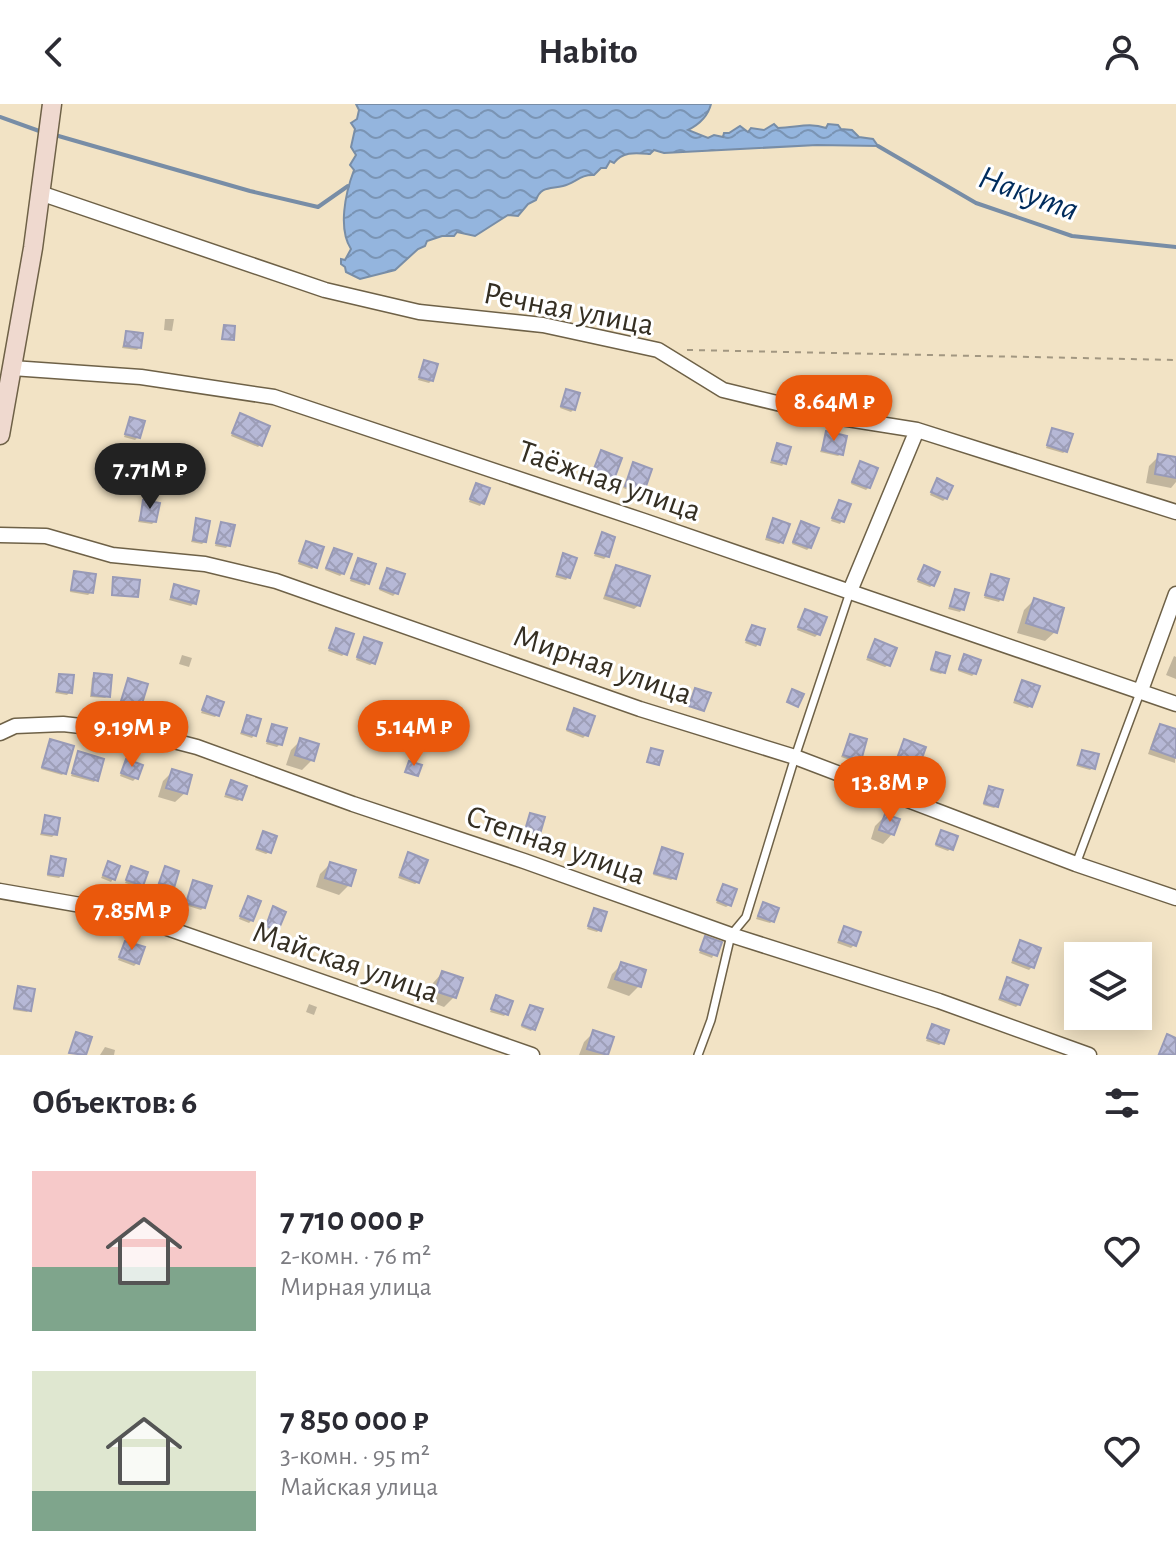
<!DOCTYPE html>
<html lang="ru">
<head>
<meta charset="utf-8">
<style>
  body { margin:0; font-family:"Alegreya Sans",sans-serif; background:#f2f2f3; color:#2b2b33; height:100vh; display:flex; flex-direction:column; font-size:30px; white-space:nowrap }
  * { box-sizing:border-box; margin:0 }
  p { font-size:26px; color:#7c7c81 }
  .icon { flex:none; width:44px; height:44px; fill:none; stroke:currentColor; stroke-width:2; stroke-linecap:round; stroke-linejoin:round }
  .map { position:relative; height:951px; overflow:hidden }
  .panel { display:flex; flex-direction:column; background:#fff; flex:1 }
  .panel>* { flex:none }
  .buttons { position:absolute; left:1064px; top:838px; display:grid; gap:16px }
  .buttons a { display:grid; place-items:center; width:88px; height:88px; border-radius:0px; background:#fff; box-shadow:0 4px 20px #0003; font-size:40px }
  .price { position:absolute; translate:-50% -68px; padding:0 18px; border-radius:28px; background:#ea580c; color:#fff; font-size:26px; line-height:52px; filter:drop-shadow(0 2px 4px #0008) }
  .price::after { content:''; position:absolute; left:50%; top:48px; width:24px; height:18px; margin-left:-12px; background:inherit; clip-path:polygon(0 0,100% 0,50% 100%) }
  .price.active { background:#222; color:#fff }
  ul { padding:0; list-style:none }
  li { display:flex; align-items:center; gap:24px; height:200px; padding:0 32px }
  li span { display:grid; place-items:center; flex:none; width:224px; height:160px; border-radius:0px; color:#555 }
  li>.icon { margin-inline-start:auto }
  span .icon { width:96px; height:96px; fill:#fffc; stroke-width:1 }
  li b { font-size:34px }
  h2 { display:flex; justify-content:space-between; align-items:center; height:96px; padding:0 32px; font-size:34px }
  header { display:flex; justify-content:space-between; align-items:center; height:104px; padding:0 32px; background:#fff; font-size:36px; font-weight:700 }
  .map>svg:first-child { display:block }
  .water { fill:url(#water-waves); stroke:#788da6; stroke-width:2 }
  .shadow { fill:#0003 }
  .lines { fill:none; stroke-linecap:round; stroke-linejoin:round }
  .stream { stroke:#788da6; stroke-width:4 }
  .building { fill:url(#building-cross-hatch); stroke:#989ab7; stroke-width:2 }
  .lane-casing { stroke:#6e6147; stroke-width:10 }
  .street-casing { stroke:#6e6147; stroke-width:17 }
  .secondary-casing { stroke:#6e6147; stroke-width:21 }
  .path { stroke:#a29781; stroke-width:2; stroke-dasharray:6 6; stroke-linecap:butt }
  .lane { stroke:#fff; stroke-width:7 }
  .street { stroke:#fff; stroke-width:14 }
  .secondary { stroke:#efd9cf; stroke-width:18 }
  .labels { text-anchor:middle; stroke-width:6; stroke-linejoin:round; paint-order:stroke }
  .street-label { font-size:32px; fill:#352f23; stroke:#fff }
  .water-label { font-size:34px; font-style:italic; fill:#002c5d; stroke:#fff }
</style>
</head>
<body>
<header><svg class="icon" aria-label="back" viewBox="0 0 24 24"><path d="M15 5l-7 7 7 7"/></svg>Habito<svg class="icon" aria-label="person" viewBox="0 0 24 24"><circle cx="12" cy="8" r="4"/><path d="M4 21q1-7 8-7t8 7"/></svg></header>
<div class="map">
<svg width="1176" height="951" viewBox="0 0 1176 951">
  <defs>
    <pattern id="water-waves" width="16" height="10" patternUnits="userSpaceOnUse" patternTransform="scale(2)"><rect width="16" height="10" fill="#94b5de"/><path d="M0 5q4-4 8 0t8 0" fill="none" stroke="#7a94b4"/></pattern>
    <pattern id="building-cross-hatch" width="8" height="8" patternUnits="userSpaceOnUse" patternTransform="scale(2)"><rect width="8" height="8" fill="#b6b8d6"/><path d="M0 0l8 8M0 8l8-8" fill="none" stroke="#9d9eb7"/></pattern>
  </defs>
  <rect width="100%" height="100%" fill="#f2e3c5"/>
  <path class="water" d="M356,0H711C708,12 698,21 688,26L708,34L714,31L723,33L724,29H729L740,22L748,28L751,24L764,26L774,20L778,24C796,24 808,18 826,24L828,20L838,21L841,25L852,26L859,33L873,35L878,42L817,41L664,49L654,46L650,50C636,49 623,47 614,59L610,57L606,64H601L594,71C581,70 575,79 563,82C550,85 541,82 536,96L528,100L518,112L508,111L475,132L457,128L454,132H442L427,137L425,142L418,145L395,166L360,175L346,168L345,163L341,160V155L345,156L351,145C338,125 345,90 354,66L350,61L356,51L351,43L355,25L351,19L357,15L359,6Z"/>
  <path class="shadow" d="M165,215H174L172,227L164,226Z
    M126,229L140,243L137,246L122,244Z
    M424,258L432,276L429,279L418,276Z
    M566,287L574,305L571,308L560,304Z
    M238,314L260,341L258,343L231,332Z
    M131,315L138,333L135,336L124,333Z
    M1053,326L1066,347L1063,349L1046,344Z
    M827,330L841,350L838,352L820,348Z
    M777,341L784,359L782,362L770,359Z
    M601,349L611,376L609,379L591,373Z
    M1159,352L1176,355V378L1171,384L1146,379L1149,362Z
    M860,360L869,383L866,386L851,380Z
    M633,361L643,387L640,390L623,384Z
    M935,379L946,394L943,397L930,391Z
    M476,381L482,399L480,402L469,398Z
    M144,398L154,418L152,420L138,418Z
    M839,398L842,417L840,420L831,417Z
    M197,417L205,437L202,440L191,438Z
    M771,419L782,438L779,440L765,436Z
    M801,419L810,443L807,446L792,440Z
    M221,420L228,441L226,444L215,442Z
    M602,431L607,452L604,455L594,452Z
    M307,439L315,462L312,465L298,460Z
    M334,446L343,469L340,472L325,466Z
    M564,452L568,473L566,476L555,473Z
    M356,459L367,479L365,482L350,477Z
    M616,463L639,501L634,505L603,495L612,468Z
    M924,463L933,481L930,483L917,478Z
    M388,466L396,489L393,492L379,486Z
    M75,469L91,488L88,491L70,488Z
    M992,473L1001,495L999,498L984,494Z
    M175,482L194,499L191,502L169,496Z
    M955,487L962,505L960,508L948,505Z
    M1034,496L1055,528L1045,537L1017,529L1024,506Z
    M803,510L818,530L815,533L797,526Z
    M752,523L758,540L756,543L745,539Z
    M337,526L345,549L342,552L328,547Z
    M876,537L888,561L885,563L866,556Z
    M362,538L373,559L370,561L356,556Z
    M936,550L943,568L941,570L930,567Z
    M182,551L192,554L189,563L179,560Z
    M1174,552L1176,553V575L1166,571Z
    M965,553L975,569L972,572L958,567Z
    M95,571L108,592L105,594L90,593L92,574Z
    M60,572L70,588L67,591L55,589Z
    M128,576L139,602L136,604L120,600Z
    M1022,578L1031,601L1028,604L1013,599Z
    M208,594L217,611L215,613L201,609Z
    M575,607L586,631L583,634L566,627Z
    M247,613L254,631L252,634L240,630Z
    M273,622L280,640L277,643L266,640Z
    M1161,622L1176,628L1175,659L1148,650L1156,627Z
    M850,632L859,656L856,658L841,653Z
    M300,637L312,656L302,666L286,661L291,646Z
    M904,637L915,667L912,669L894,663Z
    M51,638L64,669L62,671L41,665Z
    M1082,648L1093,664L1090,666L1076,662Z
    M79,650L96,676L94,678L71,672Z
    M126,657L136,674L133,677L120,672Z
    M172,668L185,689L175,698L158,693L163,677Z
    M231,678L240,695L238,697L224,693Z
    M990,684L997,702L994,704L983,701Z
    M531,711L538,729L536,732L524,728Z
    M885,712L892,730L883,740L871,735L875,722Z
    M46,713L55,730L52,733L40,731Z
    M942,728L951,744L948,747L935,742Z
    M264,729L269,748L266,750L255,746Z
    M662,746L674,774L671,776L653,771Z
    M409,751L418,778L415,780L398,774Z
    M52,755L61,772L59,774L47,772Z
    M109,759L113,775L111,778L101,774Z
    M330,760L349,781L339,791L316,783L320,770Z
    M132,764L141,781L139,783L125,779Z
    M166,765L172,783L169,785L158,782Z
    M193,778L204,803L201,806L185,801Z
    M724,782L729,801L726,803L716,799Z
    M246,797L252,816L249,819L239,815Z
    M763,800L773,817L770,819L756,815Z
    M595,806L599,826L597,828L587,825Z
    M271,807L277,826L274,829L264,825Z
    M844,824L854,841L851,844L837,839Z
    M706,835L719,839L712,854L699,849Z
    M1021,838L1032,863L1029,866L1011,859Z
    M125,839L137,859L134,862L118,856Z
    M622,860L639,882L629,892L607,884L612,870Z
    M442,869L454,893L444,903L426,896L433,879Z
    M1008,876L1019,900L1016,903L998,896Z
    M19,884L29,906L27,908L13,906Z
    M497,893L506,910L504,912L490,908Z
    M309,900L317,903L314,911L306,908Z
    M530,903L533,924L531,927L521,923Z
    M933,922L942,939L939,941L926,937Z
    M594,928L612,934L606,951H579L584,938Z
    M105,943L115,946L114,951H100Z"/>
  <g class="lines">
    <path class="stream" d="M0,13L42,28
      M55,31L250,87L318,103L348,82
      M878,42L976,99L1072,132L1176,143"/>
  </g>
  <path class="building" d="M224,221L235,222L234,236L222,235Z
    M126,227L143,229L141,244L124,242Z
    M424,256L438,260L433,277L419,273Z
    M566,285L580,289L575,306L561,302Z
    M240,309L270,322L262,342L232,329Z
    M130,313L145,317L140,334L125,330Z
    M1052,324L1073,330L1067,348L1047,341Z
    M826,327L847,332L843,351L822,346Z
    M777,339L791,343L786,360L772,356Z
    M601,346L622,354L613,378L592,370Z
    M1158,350L1176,353V374L1155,370Z
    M860,357L878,364L870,384L852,378Z
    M633,358L652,365L644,388L625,382Z
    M937,374L953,382L947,395L931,388Z
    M476,379L490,384L484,400L470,395Z
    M143,396L160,399L156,418L140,416Z
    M839,396L851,400L844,418L832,414Z
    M196,414L210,417L206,438L193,436Z
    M773,414L790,420L783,439L767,433Z
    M801,417L819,424L811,444L793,438Z
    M221,418L235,421L230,442L216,439Z
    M602,428L615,433L609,453L595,449Z
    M306,437L324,443L317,464L299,457Z
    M334,444L352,450L344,470L326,464Z
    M563,449L577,454L570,474L557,470Z
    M358,454L376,460L369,480L351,474Z
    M616,461L650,472L640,502L606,491Z
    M924,461L940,468L934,482L918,475Z
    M387,464L405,470L398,490L380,484Z
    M74,467L96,470L93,489L71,486Z
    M991,470L1009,475L1003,496L985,491Z
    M113,473L140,476L138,493L112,491Z
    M174,480L199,487L196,500L171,493Z
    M955,485L969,489L964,506L950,502Z
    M1034,494L1064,504L1057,529L1026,519Z
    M805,505L827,513L820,531L798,523Z
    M752,521L765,525L760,541L746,536Z
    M336,524L354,530L347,551L329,544Z
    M364,533L382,539L375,560L357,553Z
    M875,535L897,544L890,562L868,553Z
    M936,548L950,552L945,569L931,565Z
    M964,550L981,556L976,570L959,565Z
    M94,569L112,571L110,593L92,591Z
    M59,570L74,571L72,589L57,587Z
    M128,574L148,580L141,603L121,597Z
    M1022,576L1040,582L1032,603L1015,596Z
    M695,584L711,589L704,607L689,602Z
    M792,585L804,590L798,603L787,598Z
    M207,592L224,598L219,612L202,606Z
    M574,604L595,612L588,632L567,625Z
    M247,611L261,615L256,632L242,628Z
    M272,620L287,624L282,641L267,637Z
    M1160,620L1176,625V654L1151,645Z
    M850,630L867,635L861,657L843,651Z
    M300,634L319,640L314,657L295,651Z
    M50,635L74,642L66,670L42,663Z
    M904,635L926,643L917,668L895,660Z
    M651,644L663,647L659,661L647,658Z
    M1082,646L1099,650L1095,665L1078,660Z
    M78,647L104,655L98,677L72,669Z
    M126,655L143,661L138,675L121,669Z
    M409,657L422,661L418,672L405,668Z
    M172,665L192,671L187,690L166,684Z
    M231,676L247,682L242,696L226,690Z
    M989,682L1003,686L998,703L984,699Z
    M530,709L545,713L540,730L525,726Z
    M885,710L900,715L894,731L879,726Z
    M45,711L60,714L57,731L42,729Z
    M941,726L958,732L953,746L936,740Z
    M263,727L277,732L271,749L257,744Z
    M662,743L683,750L676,775L654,769Z
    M408,748L428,756L419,779L400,771Z
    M51,752L66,755L63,772L48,770Z
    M108,757L120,762L115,776L103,771Z
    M330,758L356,766L351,782L325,774Z
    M131,762L148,768L143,782L126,776Z
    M165,762L179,767L174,784L159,779Z
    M193,776L212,782L205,804L186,799Z
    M723,780L737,785L731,802L717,796Z
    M248,792L261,797L253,817L240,812Z
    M763,798L779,804L774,818L758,812Z
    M273,802L286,808L278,827L266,822Z
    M594,804L607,808L601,827L588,822Z
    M844,822L861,828L856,842L839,836Z
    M705,832L722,838L717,852L700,846Z
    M1020,836L1041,844L1034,864L1013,856Z
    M125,837L145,843L139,860L119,853Z
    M621,858L646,866L641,883L615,875Z
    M442,867L463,874L456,894L435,887Z
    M1007,873L1028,881L1020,901L1000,894Z
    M18,882L35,885L31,907L14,904Z
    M496,891L513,897L508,911L491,905Z
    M530,901L543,905L535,926L522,921Z
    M932,920L949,926L944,940L927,934Z
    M593,926L614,933L608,951L587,945Z
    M76,928L92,933L86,951L69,949Z
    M1167,930L1176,934V951L1159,950Z"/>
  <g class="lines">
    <defs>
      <path id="lane" d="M1076,760L1141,586
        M698,951L711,916L731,831L746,813L795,653L850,488"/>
      <path id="street" d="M40,89L325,186L419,208L543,221L658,246L723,286L835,313L917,326L1176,408
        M12,264L141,273L274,293L644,417L1176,600
        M0,431L46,432L112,451L205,460L276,477L640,605L795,653L1076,760L1176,794
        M850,487L917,326
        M1141,586L1176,490
        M0,629L15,622L63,620L143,629L197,643L353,700L524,757L731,831L939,897L1089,951
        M0,787L121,808L532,951"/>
      <path id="secondary" d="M0,331L33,144L52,0"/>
    </defs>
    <use href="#lane" class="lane-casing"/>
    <use href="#street" class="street-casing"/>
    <use href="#secondary" class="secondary-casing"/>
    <path class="path" d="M687,246L1176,256"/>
    <use href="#lane" class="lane"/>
    <use href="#street" class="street"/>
    <use href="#secondary" class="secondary"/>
  </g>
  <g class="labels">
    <g class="street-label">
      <text transform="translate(569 204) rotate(11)" y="11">Речная улица</text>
      <text transform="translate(610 376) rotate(19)" y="11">Таёжная улица</text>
      <text transform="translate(603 560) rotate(19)" y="11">Мирная улица</text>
      <text transform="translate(556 740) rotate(19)" y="11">Степная улица</text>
      <text transform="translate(346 857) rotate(19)" y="11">Майская улица</text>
    </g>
    <g class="water-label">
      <text transform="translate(1029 88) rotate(20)" y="12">Накута</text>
    </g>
  </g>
</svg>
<div class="buttons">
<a><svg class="icon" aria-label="layers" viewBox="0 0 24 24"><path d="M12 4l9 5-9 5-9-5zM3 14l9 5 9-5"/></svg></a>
</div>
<b class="price" style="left:834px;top:339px">8.64M ₽</b>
<b class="price active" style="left:150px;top:407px">7.71M ₽</b>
<b class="price" style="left:414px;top:664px">5.14M ₽</b>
<b class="price" style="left:132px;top:665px">9.19M ₽</b>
<b class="price" style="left:890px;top:720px">13.8M ₽</b>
<b class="price" style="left:132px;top:848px">7.85M ₽</b>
</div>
<section class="panel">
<h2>Объектов: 6<svg class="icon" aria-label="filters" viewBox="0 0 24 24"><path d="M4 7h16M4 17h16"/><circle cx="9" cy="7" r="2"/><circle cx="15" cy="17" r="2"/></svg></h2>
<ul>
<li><span style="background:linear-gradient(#f6c9c9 60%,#7fa58c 0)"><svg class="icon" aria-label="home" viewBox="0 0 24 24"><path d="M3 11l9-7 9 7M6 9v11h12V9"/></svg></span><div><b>7 710 000 ₽</b><p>2-комн. · 76 m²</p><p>Мирная улица</p></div><svg class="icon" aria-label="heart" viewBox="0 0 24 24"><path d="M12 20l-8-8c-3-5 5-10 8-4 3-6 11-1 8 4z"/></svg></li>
<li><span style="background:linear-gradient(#dfe7d0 75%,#7fa58c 0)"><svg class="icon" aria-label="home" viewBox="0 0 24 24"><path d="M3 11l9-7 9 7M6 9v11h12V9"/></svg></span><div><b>7 850 000 ₽</b><p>3-комн. · 95 m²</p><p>Майская улица</p></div><svg class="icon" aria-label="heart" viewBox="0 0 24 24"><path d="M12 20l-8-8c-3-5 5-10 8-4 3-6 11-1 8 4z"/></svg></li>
</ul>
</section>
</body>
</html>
